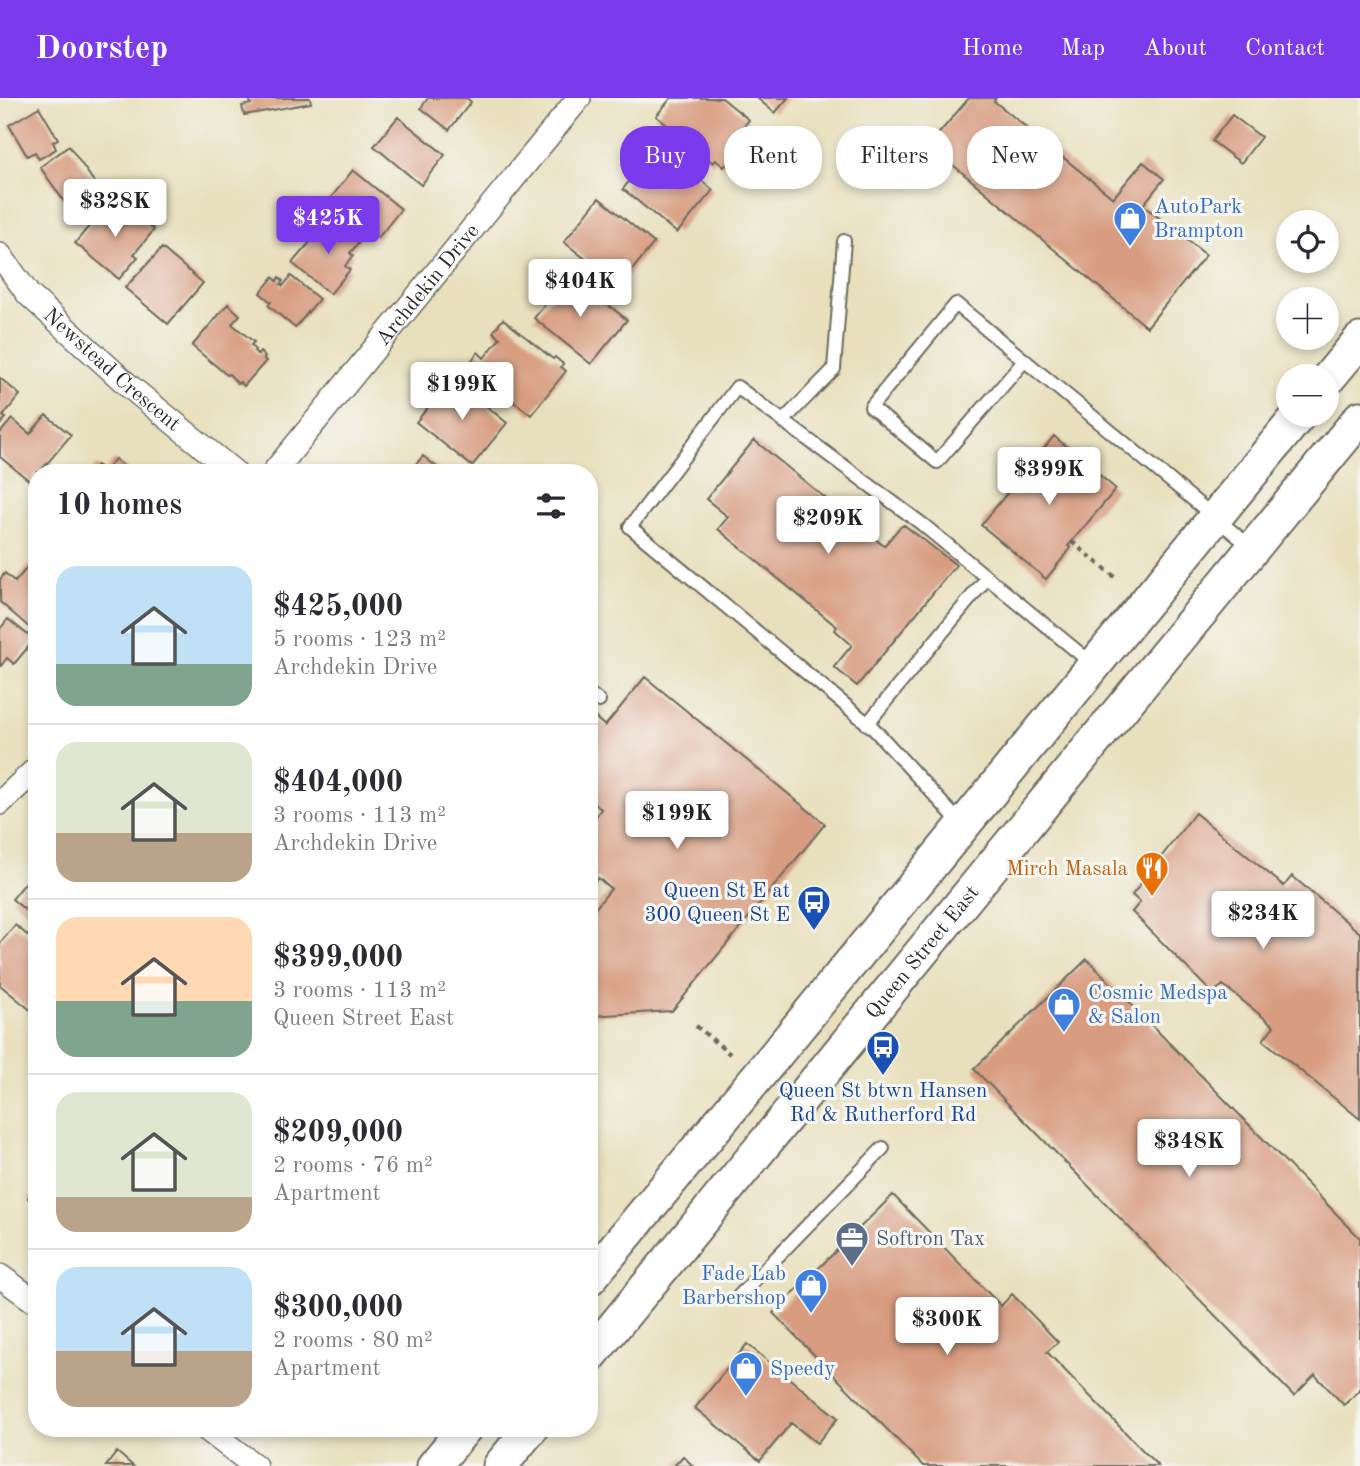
<!DOCTYPE html>
<html lang="en">
<head>
<meta charset="utf-8">
<style>
  body { margin:0; font-family:"Old Standard TT",serif; background:#f7f7f7; color:#2b2b33; height:100vh; display:flex; flex-direction:column; font-size:26px; white-space:nowrap }
  * { box-sizing:border-box; margin:0 }
  p { font-size:23px; color:#7c7c81 }
  .icon { flex:none; width:38px; height:38px; fill:none; stroke:currentColor; stroke-width:2; stroke-linecap:round; stroke-linejoin:round }
  .map { position:relative; flex:1; overflow:hidden }
  .details { position:absolute; left:28px; top:366px; width:570px; height:973px; display:flex; flex-direction:column; background:#fff; border-radius:28px; box-shadow:0 4px 10px #0003 }
  .details>* { flex:none }
  .hud { position:absolute; left:620px; top:28px; width:635px; height:63px; display:flex; gap:14px }
  .controls { position:absolute; left:1276px; top:112px; display:grid; gap:14px }
  .controls a { display:grid; place-items:center; width:63px; height:63px; border-radius:50%; background:#fff; box-shadow:0 4px 10px #0003; font-size:35px }
  .price { position:absolute; translate:-50% -60px; padding:0 16px; border-radius:7px; background:#fff; color:#222; font-size:23px; line-height:46px; filter:drop-shadow(0 2px 4px #0008) }
  .price::after { content:''; position:absolute; left:50%; top:42px; width:21px; height:16px; margin-left:-10px; background:inherit; clip-path:polygon(0 0,100% 0,50% 100%) }
  .price.on { background:#7c3aed; color:#fff }
  ul { padding:0; list-style:none }
  li { display:flex; align-items:center; gap:21px; height:175px; padding:0 28px }
  li+li { border-top:2px solid #e1e1e2 }
  li span { display:grid; place-items:center; flex:none; width:196px; height:140px; border-radius:21px; color:#555 }
  li>.icon { margin-inline-start:auto }
  span .icon { width:84px; height:84px; fill:#fffc; stroke-width:1 }
  li b { font-size:30px }
  h2 { display:flex; justify-content:space-between; align-items:center; height:84px; padding:0 28px; font-size:30px }
  .tag { padding:0 24px; border-radius:28px; background:#fff; box-shadow:0 4px 10px #0003; font-size:24px; line-height:63px }
  .tag.on { background:#7c3aed; color:#fff }
  header { display:flex; align-items:center; gap:42px; box-sizing:border-box; height:98px; padding:0 35px; background:#7c3aed; color:#fff }
  header strong { font-size:33px }
  nav { display:flex; gap:38px; margin-inline-start:auto; font-size:24px }
  .map>svg:first-child { display:block }
  .building { fill:#d89d81 }
  .lines { fill:none; stroke-linecap:round; stroke-linejoin:round }
  .lane-casing { stroke:#6d6a5e; stroke-width:16 }
  .street-casing { stroke:#6d6a5e; stroke-width:26 }
  .secondary-casing { stroke:#6d6a5e; stroke-width:37 }
  .path { stroke:#6d6a5e; stroke-width:4.5; stroke-dasharray:5 5; stroke-linecap:butt }
  .lane { stroke:#fff; stroke-width:12 }
  .street { stroke:#fff; stroke-width:23 }
  .secondary { stroke:#fff; stroke-width:33 }
  .labels { text-anchor:middle; stroke-width:6; stroke-linejoin:round; paint-order:stroke }
  .shop-label { font-size:21px; fill:#366cbe; stroke:#f6f6f2; text-anchor:start }
  .street-label { font-size:21px; fill:#2b2b2b; stroke:#f6f6f2 }
  .food-label { font-size:21px; fill:#c56008; stroke:#f6f6f2; text-anchor:end }
  .transit-label { font-size:21px; fill:#164399; stroke:#f6f6f2; text-anchor:end }
  .service-label { font-size:21px; fill:#4e5e75; stroke:#f6f6f2; text-anchor:start }
</style>
</head>
<body>
<header>
<strong>Doorstep</strong>
<nav><a>Home</a><a>Map</a><a>About</a><a>Contact</a></nav>
</header>
<div class="map">
<svg width="1360" height="1368" viewBox="0 0 1360 1368">
  <rect width="100%" height="100%" fill="#f6f6f2"/>
  <filter id="ink" filterUnits="userSpaceOnUse"><feTurbulence type="fractalNoise" baseFrequency=".0143" numOctaves="2"/><feDisplacementMap in="SourceGraphic" scale="14" xChannelSelector="R" yChannelSelector="G"/><feConvolveMatrix kernelMatrix="1 2 1 2 8 2 1 2 1" color-interpolation-filters="sRGB"/></filter>
  <filter id="wash" filterUnits="userSpaceOnUse"><feTurbulence type="fractalNoise" baseFrequency=".00686" numOctaves="4" result="noise"/><feDisplacementMap in="SourceGraphic" scale="28" xChannelSelector="R" yChannelSelector="G"/><feGaussianBlur stdDeviation="1.57" result="paint"/><feColorMatrix in="noise" values="0 0 0 0 0 0 0 0 0 0 0 0 0 0 0 0 0 1.4 0 .05"/><feComposite in="paint" operator="in"/></filter>
  <g filter="url(#wash)">
    <rect width="100%" height="100%" fill="#e8e0bd"/>
    <g id="blocks">
      <path class="building" d="M249,0H310L311,5L244,17L242,8L251,6Z
        M428,0H467L471,4L449,32L421,10Z
        M671,0H722L749,22L731,44L740,51L724,69L716,62L713,65L656,18Z
        M757,0H788L775,15Z
        M969,0H996L994,3L1113,100L1143,64L1164,81L1143,107L1206,157L1147,229L929,47Z
        M39,9L58,41L53,44L56,51L39,61L35,54L27,58L9,27Z
        M1232,17L1261,39L1241,65L1212,43Z
        M398,19L445,57L421,87L374,48Z
        M658,47L713,92L677,135L623,91Z
        M69,48L97,88L68,109L40,69Z
        M353,72L401,111L378,140L330,101Z
        M599,100L654,145L619,188L607,178L601,186L592,179L598,171L564,144Z
        M124,107L154,132L134,156L138,159L119,181L75,145L105,109L115,117Z
        M332,119L360,143L350,155L353,158L345,168L350,172L330,196L292,165Z
        M162,150L203,185L168,226L125,190Z
        M570,176L627,222L591,266L534,220Z
        M291,178L319,201L295,230L268,207L271,204L260,195L273,179L277,183L279,179L283,183L281,186L283,188Z
        M228,206L240,217L232,226L254,244L251,247L255,252L254,253L258,257L260,254L265,259L264,261L266,263L244,288L240,284L238,286L229,276L227,277L192,248Z
        M503,221L553,261L555,259L563,266L561,269L566,273L531,317L468,267L478,254L484,260L500,240L493,234Z
        M0,280L20,297L3,318L6,320L0,327Z
        M452,280L507,325L472,368L416,324Z
        M46,317L71,337L40,374H37L31,384L0,359V335L12,321L30,336Z
        M1054,338L1116,391L1068,448L1071,450L1046,481L981,427Z
        M754,342L884,448L899,430L904,427L956,467L857,588L834,569L852,547L835,532L837,529L718,431L728,419L706,401Z
        M423,358L443,374H409Z
        M115,361L130,374H90L97,367L105,373Z
        M35,460L37,525L31,531L0,504V481L5,475L15,484Z
        M8,521L34,542L14,566L7,560L0,569V531Z
        M645,579L825,726L672,913L590,918V817L611,791L598,780L590,790V728L601,711L590,702V615L605,628Z
        M1195,715L1284,788L1292,778L1360,835V1021L1263,942L1274,928L1223,887L1212,895L1132,814L1140,804L1132,797Z
        M37,771V822L12,801Z
        M15,827L37,845V912L34,915L0,887V845Z
        M1087,861L1360,1140V1292L1344,1307L1315,1277L1294,1298L974,971Z
        M37,1090V1108L28,1100Z
        M893,1097L1001,1208L1012,1196L1058,1244L1047,1254L1158,1368H923L773,1215Z
        M747,1246L838,1320L817,1345L791,1325L760,1363L695,1310Z
        M117,1354L133,1368H106Z
        M683,1358L693,1368H674Z"/>
    </g>
  </g>
  <g filter="url(#ink)">
    <use href="#blocks" fill-opacity="0" stroke="#6d6a5e" stroke-width="2"/>
    <g class="lines">
      <defs>
        <path id="lane" d="M1025,262L937,364L871,309L956,206L1252,450
          M783,323L834,271L844,143
          M590,596L599,603
          M867,626L987,480
          M962,727L873,630L630,429L737,289L922,426L1095,568
          M739,1198L883,1050"/>
        <g id="street">
          <path id="s1" d="M0,157L28,196L129,288L234,374"/>
          <path id="s2" d="M274,374L579,0"/>
          <path d="M0,705L37,670"/>
          <path d="M0,1178L37,1205"/>
          <path d="M205,1330L255,1368"/>
        </g>
        <g id="secondary">
          <path d="M1326,283L1360,242"/>
          <path d="M590,1180L773,960L1299,317"/>
          <path id="s3" d="M590,1258L1360,320"/>
          <path d="M434,1368L465,1330"/>
          <path d="M500,1368L531,1330"/>
        </g>
      </defs>
      <use href="#lane" class="lane-casing"/>
      <use href="#street" class="street-casing"/>
      <use href="#secondary" class="secondary-casing"/>
      <path class="path" d="M1072,444L1115,479
        M696,928L730,956"/>
      <use href="#lane" class="lane"/>
      <use href="#street" class="street"/>
      <use href="#secondary" class="secondary"/>
    </g>
  </g>
  <defs>
    <symbol id="shop-pin" viewBox="-11 -11 22 30"><path d="M0 17L-7.5 6A9.5 9.5 0 1 1 7.5 6Z" fill="#3f7fe0" stroke="#f6f6f2"/><path d="M-5-2.5h2.3a2.7 3.5 0 0 1 5.4 0H5L5.5 6h-11ZM-1.5-2.5h3a1.5 2.3 0 0 0-3 0Z" fill="#fff"/></symbol>
    <symbol id="restaurant-pin" viewBox="-11 -11 22 30"><path d="M0 17L-7.5 6A9.5 9.5 0 1 1 7.5 6Z" fill="#e8710a" stroke="#f6f6f2"/><path d="M-5-6h1v4h1v-4h1v4h1v-4h1v5L-1.5 .5V6h-2V.5L-5-1ZM5-6V6H3V1.5H1.5Q1.5-4 5-6Z" fill="#fff"/></symbol>
    <symbol id="bus-pin" viewBox="-11 -11 22 30"><path d="M0 17L-7.5 6A9.5 9.5 0 1 1 7.5 6Z" fill="#1a4fb4" stroke="#f6f6f2"/><path d="M-5-6H5V4H4V6H2V4H-2V6H-4V4H-5ZM-3.5-4V0h7V-4ZM-3.5 1.2v1.5H-2V1.2ZM2 1.2v1.5H3.5V1.2Z" fill="#fff"/></symbol>
    <symbol id="office-pin" viewBox="-11 -11 22 30"><path d="M0 17L-7.5 6A9.5 9.5 0 1 1 7.5 6Z" fill="#5c6f8a" stroke="#f6f6f2"/><path d="M-6-3h4V-5.5h4V-3h4V5H-6ZM-1-4.5V-3h2v-1.5ZM-6 0V1H6V0Z" fill="#fff"/></symbol>
  </defs>
  <g fill-rule="evenodd">
    <use href="#shop-pin" x="1111" y="101" width="38" height="52"/>
    <use href="#restaurant-pin" x="1133" y="751" width="38" height="52"/>
    <use href="#bus-pin" x="795" y="785" width="38" height="52"/>
    <use href="#shop-pin" x="1045" y="887" width="38" height="52"/>
    <use href="#bus-pin" x="864" y="930" width="38" height="52"/>
    <use href="#office-pin" x="833" y="1121" width="38" height="52"/>
    <use href="#shop-pin" x="792" y="1168" width="38" height="52"/>
    <use href="#shop-pin" x="727" y="1251" width="38" height="52"/>
  </g>
  <g class="labels">
    <g class="shop-label">
      <text x="1154" y="115">AutoPark<tspan x="1154" dy="24">Brampton</tspan></text>
      <text x="1088" y="901">Cosmic Medspa<tspan x="1088" dy="24">&amp; Salon</tspan></text>
      <text x="786" y="1182" text-anchor="end">Fade Lab<tspan x="786" dy="24">Barbershop</tspan></text>
      <text x="770" y="1277">Speedy</text>
    </g>
    <g class="street-label">
      <text dy="7" stroke="none"><textPath href="#s2" startOffset="242">Archdekin Drive</textPath></text>
      <text dy="7" stroke="none"><textPath href="#s1" startOffset="161">Newstead Crescent</textPath></text>
      <text dy="7" stroke="none"><textPath href="#s3" startOffset="523">Queen Street East</textPath></text>
    </g>
    <g class="food-label">
      <text x="1128" y="777">Mirch Masala</text>
    </g>
    <g class="transit-label">
      <text x="790" y="799">Queen St E at<tspan x="790" dy="24">300 Queen St E</tspan></text>
      <text x="883" y="999" text-anchor="middle">Queen St btwn Hansen<tspan x="883" dy="24">Rd &amp; Rutherford Rd</tspan></text>
    </g>
    <g class="service-label">
      <text x="876" y="1147">Softron Tax</text>
    </g>
  </g>
</svg>
<div class="controls">
<a><svg class="icon" aria-label="locate" viewBox="0 0 24 24"><circle cx="12" cy="12" r="6"/><path d="M12 2v4M12 18v4M2 12h4M18 12h4"/></svg></a>
<a>+</a>
<a>−</a>
</div>
<b class="price" style="left:115px;top:141px">$328K</b>
<b class="price on" style="left:328px;top:158px">$425K</b>
<b class="price" style="left:580px;top:221px">$404K</b>
<b class="price" style="left:462px;top:324px">$199K</b>
<b class="price" style="left:1049px;top:409px">$399K</b>
<b class="price" style="left:828px;top:458px">$209K</b>
<b class="price" style="left:677px;top:753px">$199K</b>
<b class="price" style="left:1263px;top:853px">$234K</b>
<b class="price" style="left:1189px;top:1081px">$348K</b>
<b class="price" style="left:947px;top:1259px">$300K</b>
<div class="hud">
<a class="tag on">Buy</a>
<a class="tag">Rent</a>
<a class="tag">Filters</a>
<a class="tag">New</a>
</div>
<section class="details">
<h2>10 homes<svg class="icon" aria-label="filters" viewBox="0 0 24 24"><path d="M4 7h16M4 17h16"/><circle cx="9" cy="7" r="2"/><circle cx="15" cy="17" r="2"/></svg></h2>
<ul>
<li><span style="background:linear-gradient(#bfe0f5 70%,#7fa58c 0)"><svg class="icon" aria-label="home" viewBox="0 0 24 24"><path d="M3 11l9-7 9 7M6 9v11h12V9"/></svg></span><div><b>$425,000</b><p>5 rooms · 123 m²</p><p>Archdekin Drive</p></div></li>
<li><span style="background:linear-gradient(#dfe7d0 65%,#b9a48a 0)"><svg class="icon" aria-label="home" viewBox="0 0 24 24"><path d="M3 11l9-7 9 7M6 9v11h12V9"/></svg></span><div><b>$404,000</b><p>3 rooms · 113 m²</p><p>Archdekin Drive</p></div></li>
<li><span style="background:linear-gradient(#ffd9b3 60%,#7fa58c 0)"><svg class="icon" aria-label="home" viewBox="0 0 24 24"><path d="M3 11l9-7 9 7M6 9v11h12V9"/></svg></span><div><b>$399,000</b><p>3 rooms · 113 m²</p><p>Queen Street East</p></div></li>
<li><span style="background:linear-gradient(#dfe7d0 75%,#b9a48a 0)"><svg class="icon" aria-label="home" viewBox="0 0 24 24"><path d="M3 11l9-7 9 7M6 9v11h12V9"/></svg></span><div><b>$209,000</b><p>2 rooms · 76 m²</p><p>Apartment</p></div></li>
<li><span style="background:linear-gradient(#bfe0f5 60%,#b9a48a 0)"><svg class="icon" aria-label="home" viewBox="0 0 24 24"><path d="M3 11l9-7 9 7M6 9v11h12V9"/></svg></span><div><b>$300,000</b><p>2 rooms · 80 m²</p><p>Apartment</p></div></li>
</ul>
</section>
</div>
</body>
</html>
